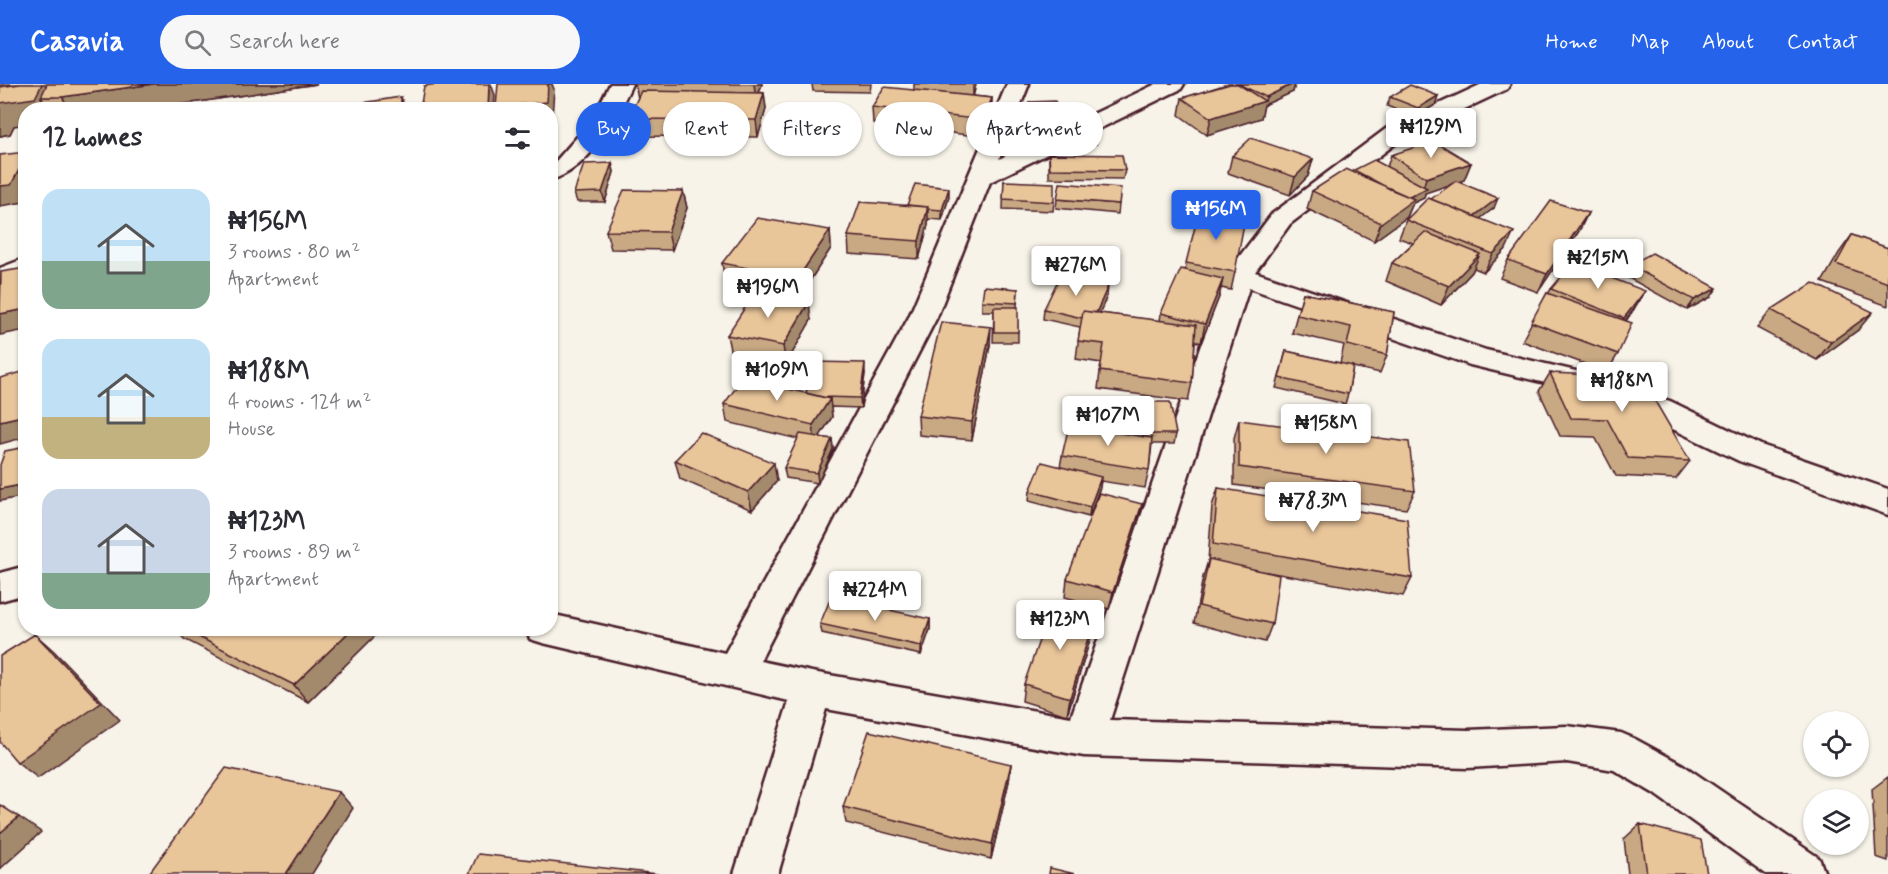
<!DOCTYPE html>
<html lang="en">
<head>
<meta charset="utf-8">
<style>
  body { margin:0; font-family:Mynerve,sans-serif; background:#f7f7f7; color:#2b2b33; height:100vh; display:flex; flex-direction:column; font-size:22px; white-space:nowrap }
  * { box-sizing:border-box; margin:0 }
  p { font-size:20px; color:#7c7c81 }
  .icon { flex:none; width:33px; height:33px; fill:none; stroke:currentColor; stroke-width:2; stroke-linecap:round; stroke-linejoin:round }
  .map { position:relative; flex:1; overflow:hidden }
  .panel { position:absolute; left:18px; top:18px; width:540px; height:534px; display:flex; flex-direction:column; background:#fff; border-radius:24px; box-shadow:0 2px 4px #0004 }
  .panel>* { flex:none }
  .guide { position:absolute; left:576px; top:18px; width:570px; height:54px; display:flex; gap:12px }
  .controls { position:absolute; left:1803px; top:627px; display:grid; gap:12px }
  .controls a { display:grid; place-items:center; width:66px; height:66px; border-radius:50%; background:#fff; box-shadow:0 2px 4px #0004; font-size:30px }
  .price { position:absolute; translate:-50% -51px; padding:0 14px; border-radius:6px; background:#fff; color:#222; font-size:20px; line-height:39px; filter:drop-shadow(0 2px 3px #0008) }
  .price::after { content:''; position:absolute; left:50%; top:36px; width:18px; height:14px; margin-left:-9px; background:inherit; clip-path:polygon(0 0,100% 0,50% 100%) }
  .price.active { background:#2563eb; color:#fff }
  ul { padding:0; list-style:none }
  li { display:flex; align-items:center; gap:18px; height:150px; padding:0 24px }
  li span { display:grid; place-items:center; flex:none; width:168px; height:120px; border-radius:18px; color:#555 }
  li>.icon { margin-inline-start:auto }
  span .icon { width:72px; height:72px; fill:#fffc; stroke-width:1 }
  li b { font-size:26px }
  h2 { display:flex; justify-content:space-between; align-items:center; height:72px; padding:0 24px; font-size:26px }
  .tag { padding:0 21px; border-radius:27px; background:#fff; box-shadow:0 2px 4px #0004; font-size:21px; line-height:54px }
  .tag.active { background:#2563eb; color:#fff }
  header { display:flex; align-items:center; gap:36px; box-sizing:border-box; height:84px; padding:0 30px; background:#2563eb; color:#fff }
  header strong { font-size:28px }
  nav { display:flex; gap:33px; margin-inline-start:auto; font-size:21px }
  .search { width:420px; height:54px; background:#f7f7f7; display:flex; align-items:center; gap:15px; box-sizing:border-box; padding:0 21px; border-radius:33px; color:#7c7c81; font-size:22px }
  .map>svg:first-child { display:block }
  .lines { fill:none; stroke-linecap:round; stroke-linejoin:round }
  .street-casing { stroke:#4a1f2b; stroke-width:5 }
  .street { fill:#f7f3e8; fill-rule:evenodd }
  .wall { fill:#c8a984; stroke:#4a1f2b; stroke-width:1.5 }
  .shaded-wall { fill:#a38a6c; stroke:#4a1f2b; stroke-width:1.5 }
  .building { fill:#e9c59a; stroke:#4a1f2b; stroke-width:1.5 }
</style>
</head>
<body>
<header>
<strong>Casavia</strong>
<div class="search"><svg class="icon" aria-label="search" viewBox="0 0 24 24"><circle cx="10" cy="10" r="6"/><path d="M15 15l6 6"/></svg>Search here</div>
<nav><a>Home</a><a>Map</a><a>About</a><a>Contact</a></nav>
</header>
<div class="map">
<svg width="1888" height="790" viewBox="0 0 1888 790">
  <rect width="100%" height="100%" fill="#f7f3e8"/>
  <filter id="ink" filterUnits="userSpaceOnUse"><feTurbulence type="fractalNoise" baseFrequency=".0167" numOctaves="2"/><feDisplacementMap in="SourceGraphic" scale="12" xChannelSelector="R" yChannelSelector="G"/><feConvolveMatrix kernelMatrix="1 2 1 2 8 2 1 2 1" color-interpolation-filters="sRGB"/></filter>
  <g filter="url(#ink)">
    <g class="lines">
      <defs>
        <path id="street" d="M610,0H632C616,34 590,86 550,96V79L556,77L592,36Z
          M1007,0H1029L999,75L1156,0H1184L1181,5L990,98L937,233L760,577L812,588L1071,633L1225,192L1229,186L1272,130L1387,44L1482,0H1510L1507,5L1403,54L1290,140L1255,188L1486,266L1593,291L1670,317L1761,361L1888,405V431L1739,377L1648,333L1575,306L1470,281L1249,204L1110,636L1468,646L1567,642L1621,649L1635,655L1683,681L1819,774L1825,790H1766L1653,709L1614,686L1567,678L1468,684L1084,672L826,625L778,790H734L789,617L543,559L530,555L525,544H550V530L725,569L909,233Z
          M26,174V192L0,202V184Z
          M26,482V510L0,517V489Z"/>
      </defs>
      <use href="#street" class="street-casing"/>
      <use href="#street" class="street"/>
    </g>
    <path class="wall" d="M47,0H317L145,26H26L14,42L10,50L0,52Z
      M635,0H762L759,8L764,9L766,25L758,53L632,52L628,35L638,14Z
      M812,0H871L870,8L813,7Z
      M914,0H976L973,12L992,14L991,31L983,53L873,39L872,23L914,6Z
      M1227,0H1295L1293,8L1264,21L1261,34L1207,51L1179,31L1182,14Z
      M1390,13L1435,21L1415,33L1387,22Z
      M1029,18L1058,27L1057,36L1032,38L1029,27Z
      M1052,47L1098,51L1096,60L1060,67L1051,57Z
      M1049,70L1125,86L1123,95L1049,94Z
      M1391,71L1471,79L1464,96L1459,98L1494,124L1480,134L1506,165L1484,188L1474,184L1472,188L1441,221L1386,197L1392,179L1413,159L1399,154L1406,136L1452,100L1425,109L1424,114L1413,119L1407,133L1374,157L1307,125L1312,107L1353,88L1354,86L1387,83Z
      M1232,72L1313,75L1308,92L1290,111L1228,89Z
      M612,79L614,88L605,118H577L574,109Z
      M1004,97L1054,118L1053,127L1003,125Z
      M683,107L687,124L672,166L611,165L606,147Z
      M949,113L942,136L928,135V141L919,175L849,170L848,152L907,121Z
      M1057,115L1119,120L1118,130L1056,124Z
      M1199,127L1235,188L1231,206L1221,204L1219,213L1201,259L1195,257L1192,299L1188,317L1098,305L1101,279L1076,275L1080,243L1043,235L1044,225L1107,212L1099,229L1160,237L1161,229L1185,186Z
      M1588,129L1579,147L1538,208L1500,194L1508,176Z
      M830,146L831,164L800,212L725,197L722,179Z
      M1852,151L1888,164V222L1822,198L1839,169Z
      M1629,181L1711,213L1687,226L1623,191Z
      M1018,205L1017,223L1018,248V258H993L994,227H982V217Z
      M1551,205L1634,225L1626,237L1618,270L1607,288L1522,257L1547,209L1548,210Z
      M1303,209L1394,228L1387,271L1380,289L1353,283L1348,310L1345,320L1276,304L1286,267L1340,279L1344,261L1292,249Z
      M1771,226L1858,246L1817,276L1757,244Z
      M811,236L786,280L731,270L727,251Z
      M990,261L972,356L919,351L918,332Z
      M865,289L861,324L831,323L832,333L819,353L832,355L833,365L818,399L786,394L784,384L798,355L727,338L724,320L806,309Z
      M1550,289L1690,377L1676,395L1616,392L1595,353L1560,352L1539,307Z
      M1141,318L1176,350L1174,360H1152L1149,386L1145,404L1101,397L1100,403L1089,433L1029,417L1030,407L1060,383L1062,372L1143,352L1139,328Z
      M1239,336L1415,407L1406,425L1234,401V354Z
      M675,376L777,397L752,426L680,395Z
      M1218,404L1412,494L1403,512L1256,486L1272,540L1265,558L1194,539L1203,493L1208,477L1212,422Z
      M1142,420L1138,438L1109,525L1065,513L1067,495Z
      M1095,531L1092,549L1067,631L1022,617L1024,600Z
      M930,535V545L921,571L822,549L820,540Z
      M174,544H378L380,547L308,618L184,555Z
      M1011,680L1009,697L991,775L846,739L843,723Z
      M1888,693V777L1876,773L1872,705Z
      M1640,740L1707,790H1628L1624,755Z"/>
    <path class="shaded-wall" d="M5,0H33L0,10V1Z
      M42,0H45L54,13H41L49,26H26V40L14,42L10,50L0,52V19Z
      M153,0H317L145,26H71L62,13Z
      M489,0H491L495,11L494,26H488Z
      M548,0H552L554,5L552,35H550V26H496V23Z
      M754,0H762L756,16Z
      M973,0H976L973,14Z
      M1293,0H1295L1293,8L1264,21L1261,34L1207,51L1211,34L1265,17L1266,13Z
      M764,9L766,25L758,53L756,36Z
      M1438,12L1435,21L1415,33L1418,24Z
      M401,13L406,26H401Z
      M992,14L991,31L983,53V36Z
      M1098,51L1096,60L1060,67L1061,58Z
      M26,72V115L24,118L0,122V102Z
      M1313,75L1308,92L1290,111L1295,93Z
      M612,79L614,88L605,118L602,108Z
      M1471,79L1464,96L1425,109L1424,114L1413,119L1407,133L1374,157L1381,139L1407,114L1422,107L1426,94Z
      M949,104V113L942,136V126Z
      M683,107L687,124L672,166L668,148Z
      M1498,114L1494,124L1468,144L1472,134Z
      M928,123V141L919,175V157Z
      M1588,129L1579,147L1538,208L1547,190Z
      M830,146L831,164L800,212L798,194Z
      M1514,148L1506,165L1484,188L1493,170Z
      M1480,170L1472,188L1441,221L1449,202Z
      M1223,195L1219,213L1201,259L1205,240Z
      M1108,202L1107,212L1092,246L1093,236Z
      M1717,204L1711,213L1687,226L1694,216Z
      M1645,207L1634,225L1613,253L1624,234Z
      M809,218L811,236L786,280L783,262Z
      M26,225V246L0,251V230Z
      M1873,228L1858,246L1817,276L1831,258Z
      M991,243L990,261L972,356V338Z
      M865,279V289L861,324L860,314Z
      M830,315L832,333L815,360L813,341Z
      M26,331V353L0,360V337Z
      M832,355L833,365L818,399L817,389Z
      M774,379L777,397L752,426L748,408Z
      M1101,393L1100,403L1089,433L1090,423Z
      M26,400V412L0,417V405Z
      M1142,420L1138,438L1109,525L1113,508Z
      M1095,531L1092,549L1067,631L1070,614Z
      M930,535V545L921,571V562Z
      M353,544H378L380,547L308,618L294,601Z
      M35,550L54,567L120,636L38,694L17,678Z
      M1011,680L1009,697L991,775L992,760Z
      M339,708L353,724L312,790H286Z
      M19,733L41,748L0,785V749Z"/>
    <path class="building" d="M20,0H42L35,14L0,19V3Z
      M47,0H153L62,13H41Z
      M438,0H489L488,26H420L424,2Z
      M498,0H548L547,18L496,23Z
      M1230,0H1238L1265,17L1211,34L1182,14Z
      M1238,0H1293L1266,13Z
      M1410,1L1438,12L1418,24L1390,13Z
      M884,3L992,14L983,36L872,23Z
      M641,7L764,9L756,36L628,35Z
      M401,13V26H342L343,22Z
      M1055,17L1058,27L1033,28L1029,18Z
      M1088,41L1098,51L1061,58L1052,47Z
      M1251,54L1313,75L1295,93L1232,72Z
      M1434,57L1471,79L1426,94L1391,71Z
      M26,68V72L11,101L0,102V71Z
      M1049,70L1122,71L1125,86L1050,85Z
      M1374,76L1427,104L1409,113L1390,105L1354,86Z
      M612,79L602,108L574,109L584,80Z
      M1346,85L1414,115L1381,139L1312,107Z
      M1004,97L1054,99V118L1003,115Z
      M1456,97L1498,114L1474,132L1431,115Z
      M1060,99L1121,104L1119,120L1057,115Z
      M915,100L949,104L942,126L927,125L928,123L907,121Z
      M624,106L683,107L668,148L606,147Z
      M1428,114L1514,148L1493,170L1406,136Z
      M1551,117L1588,129L1547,190L1508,176Z
      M860,118L928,123L919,157L848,152Z
      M1199,127L1245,134L1235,188L1186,179Z
      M757,134L830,146L798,194L722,179Z
      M1425,148L1480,170L1449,202L1392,179Z
      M1852,151L1888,164V199L1836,180Z
      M1652,169L1717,204L1694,216L1629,181Z
      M1573,179L1645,207L1624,234L1551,205Z
      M26,184V225L0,230L1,188Z
      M1181,185L1223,195L1205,240L1161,229Z
      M1060,192L1108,202L1096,229L1083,227L1082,234L1044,225Z
      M1813,199L1873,228L1831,258L1771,226Z
      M984,202L1018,205L1017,219L982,217Z
      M755,208L809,218L783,262L727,251Z
      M1303,209L1394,228L1387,271L1347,261L1351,243L1297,231Z
      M1547,209L1632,239L1618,270L1531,238Z
      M994,223H1018V248H994Z
      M1083,227L1196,241L1192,299L1100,287L1104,260L1078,257Z
      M941,238L991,243L972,338L918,332Z
      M1286,267L1353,282L1348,310L1279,294Z
      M813,278L865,279L860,314L823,313L806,309Z
      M26,287V331L0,337V294Z
      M1550,289L1641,293L1690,377L1628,374L1607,335L1571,334Z
      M743,294L830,315L813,341L724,320Z
      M1141,318H1170L1176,350H1146Z
      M1239,336L1409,358L1415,407L1239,383Z
      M1069,341L1152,354L1149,386L1062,372Z
      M701,349L774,379L748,408L675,376Z
      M800,350L832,355L817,389L784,384Z
      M26,363V400L0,405V381L5,367Z
      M1042,378L1101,393L1090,423L1030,407Z
      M1218,404L1407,435L1412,494L1213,460Z
      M1099,409L1142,420L1113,508L1067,495Z
      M1209,475L1279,491L1272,540L1199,522Z
      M831,513L930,535L921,562L820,540Z
      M1052,519L1095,531L1070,614L1024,600Z
      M181,544H353L294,601Z
      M35,550L101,619L17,678L0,658V572Z
      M869,647L1011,680L992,760L843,723Z
      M226,684L339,708L286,790H161L150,788Z
      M0,721L19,733L0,749Z
      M1640,740L1701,756L1707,790H1647Z
      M478,770L658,790H469Z
      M1050,784L1075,790H1049Z"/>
  </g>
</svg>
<div class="controls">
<a><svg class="icon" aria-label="locate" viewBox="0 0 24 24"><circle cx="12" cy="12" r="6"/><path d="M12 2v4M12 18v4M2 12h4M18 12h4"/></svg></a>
<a><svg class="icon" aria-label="layers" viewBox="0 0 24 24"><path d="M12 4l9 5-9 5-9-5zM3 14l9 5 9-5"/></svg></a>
</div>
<b class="price" style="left:1431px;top:75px">₦129M</b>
<b class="price active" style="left:1216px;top:157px">₦156M</b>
<b class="price" style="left:1598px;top:206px">₦215M</b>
<b class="price" style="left:1076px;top:213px">₦276M</b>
<b class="price" style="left:768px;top:235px">₦196M</b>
<b class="price" style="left:777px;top:318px">₦109M</b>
<b class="price" style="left:1622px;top:329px">₦188M</b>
<b class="price" style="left:1108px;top:363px">₦107M</b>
<b class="price" style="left:1326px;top:371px">₦158M</b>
<b class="price" style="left:1313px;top:449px">₦78.3M</b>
<b class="price" style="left:875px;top:538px">₦224M</b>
<b class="price" style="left:1060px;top:567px">₦123M</b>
<div class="guide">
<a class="tag active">Buy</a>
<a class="tag">Rent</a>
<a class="tag">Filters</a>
<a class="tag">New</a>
<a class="tag">Apartment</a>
</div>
<section class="panel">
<h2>12 homes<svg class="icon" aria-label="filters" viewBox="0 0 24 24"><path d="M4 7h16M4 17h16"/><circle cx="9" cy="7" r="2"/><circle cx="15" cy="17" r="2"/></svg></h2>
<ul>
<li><span style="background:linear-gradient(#bfe0f5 60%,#7fa58c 0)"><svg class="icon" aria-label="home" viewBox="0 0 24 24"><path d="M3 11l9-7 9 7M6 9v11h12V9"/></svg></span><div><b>₦156M</b><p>3 rooms · 80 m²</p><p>Apartment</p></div></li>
<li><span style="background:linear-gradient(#bfe0f5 65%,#c2b280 0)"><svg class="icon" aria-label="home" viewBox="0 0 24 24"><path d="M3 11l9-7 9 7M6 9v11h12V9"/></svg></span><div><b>₦188M</b><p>4 rooms · 124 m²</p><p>House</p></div></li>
<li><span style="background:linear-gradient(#c9d6e8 70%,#7fa58c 0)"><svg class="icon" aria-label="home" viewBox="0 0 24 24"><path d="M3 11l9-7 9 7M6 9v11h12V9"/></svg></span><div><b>₦123M</b><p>3 rooms · 89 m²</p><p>Apartment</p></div></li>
</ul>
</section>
</div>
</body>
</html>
